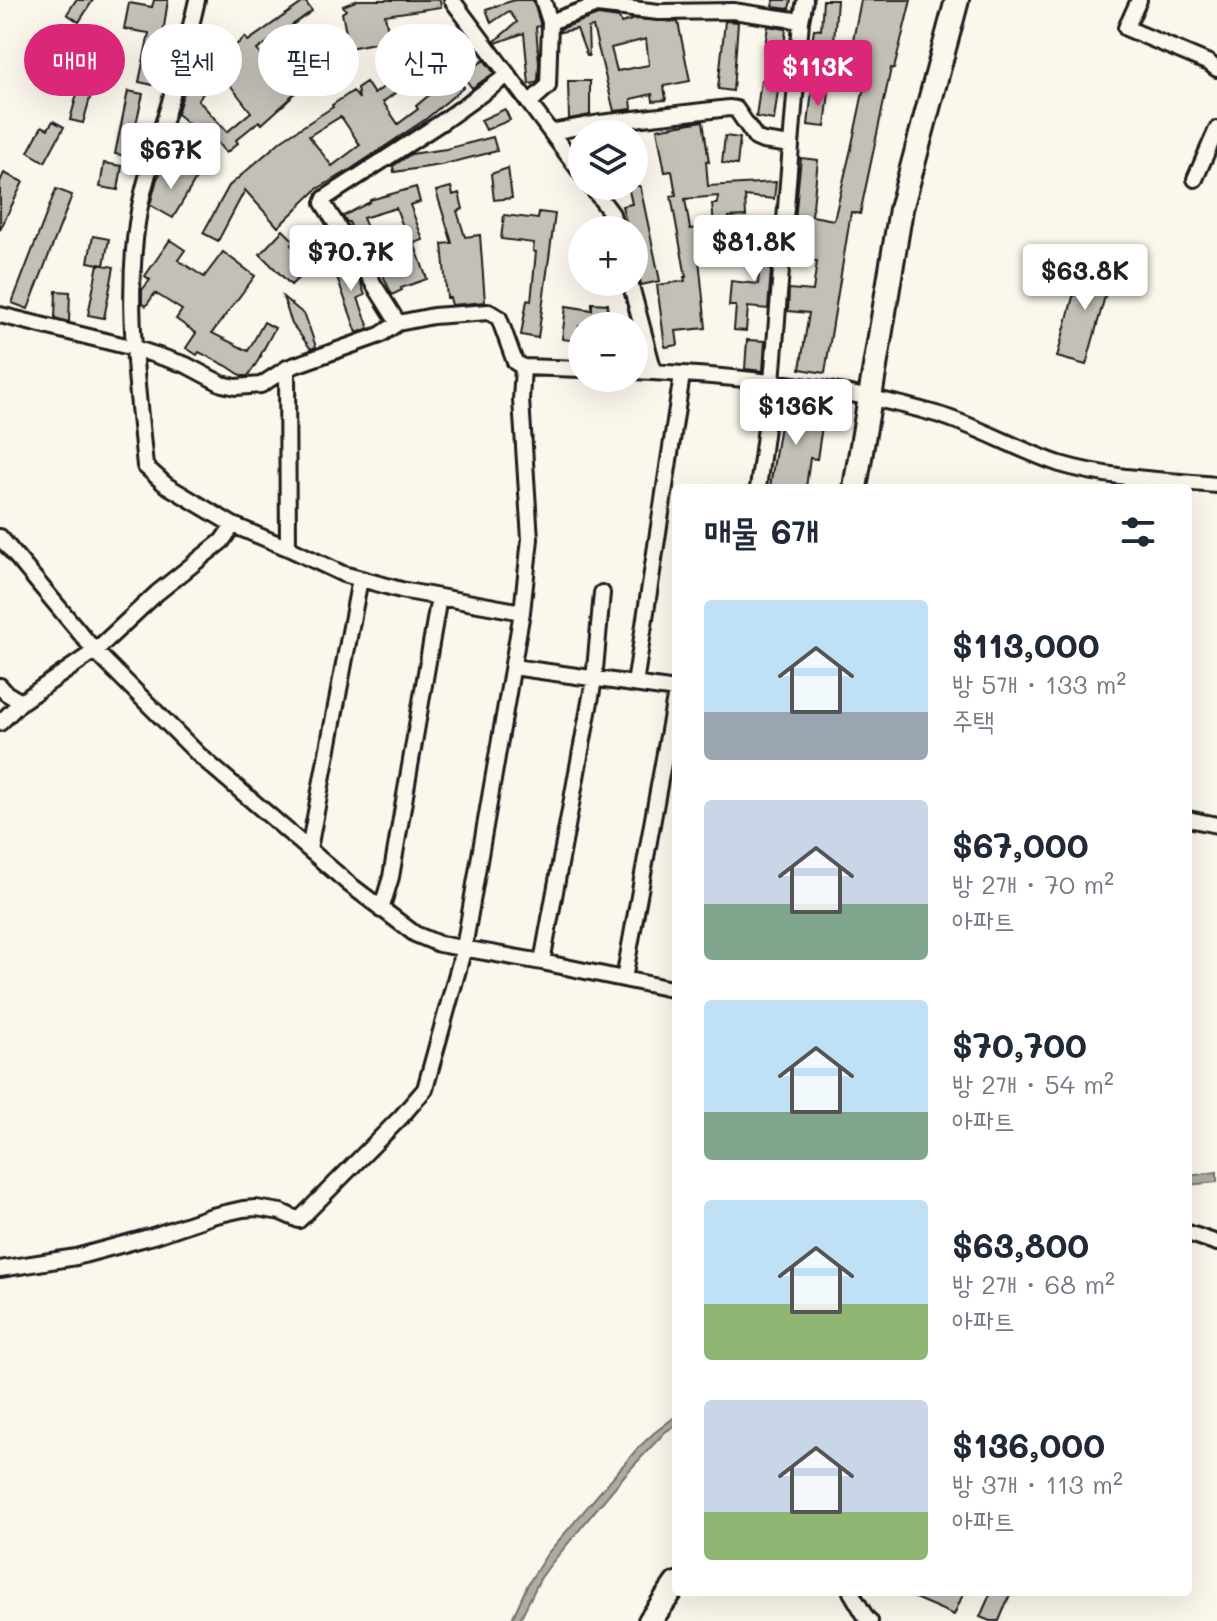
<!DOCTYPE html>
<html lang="ko">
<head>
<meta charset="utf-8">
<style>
  body { margin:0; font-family:Mali,"Poor Story",sans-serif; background:#f6f6f7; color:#1f2937; height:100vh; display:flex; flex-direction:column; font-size:30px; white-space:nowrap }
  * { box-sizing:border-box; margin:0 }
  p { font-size:26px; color:#747a83 }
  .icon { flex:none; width:44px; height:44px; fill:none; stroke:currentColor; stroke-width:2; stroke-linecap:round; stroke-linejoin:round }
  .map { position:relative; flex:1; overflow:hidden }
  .sheet { position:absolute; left:672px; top:484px; width:520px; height:1112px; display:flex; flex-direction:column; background:#fff; border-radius:8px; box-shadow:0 8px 32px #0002 }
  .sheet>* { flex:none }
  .top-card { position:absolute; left:24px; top:24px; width:528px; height:72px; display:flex; gap:16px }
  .fabs { position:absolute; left:568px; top:120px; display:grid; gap:16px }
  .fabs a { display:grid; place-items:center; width:80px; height:80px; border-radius:50%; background:#fff; box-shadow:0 8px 32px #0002; font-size:40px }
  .price { position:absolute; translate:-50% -68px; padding:0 18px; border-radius:8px; background:#fff; color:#222; font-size:26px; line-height:52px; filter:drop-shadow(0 2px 4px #0008) }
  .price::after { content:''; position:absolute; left:50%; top:48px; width:24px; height:18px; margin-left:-12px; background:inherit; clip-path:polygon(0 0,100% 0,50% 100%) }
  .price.on { background:#db2777; color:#fff }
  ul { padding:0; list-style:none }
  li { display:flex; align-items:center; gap:24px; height:200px; padding:0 32px }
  li span { display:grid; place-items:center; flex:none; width:224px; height:160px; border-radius:8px; color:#555 }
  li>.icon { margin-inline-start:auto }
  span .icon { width:96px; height:96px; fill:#fffc; stroke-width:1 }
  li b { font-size:34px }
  h2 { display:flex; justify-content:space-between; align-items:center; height:96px; padding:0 32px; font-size:34px }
  .chip { padding:0 28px; border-radius:36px; background:#fff; box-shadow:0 8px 32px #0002; font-size:28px; line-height:72px }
  .chip.on { background:#db2777; color:#fff }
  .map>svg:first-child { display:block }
  .water { fill:#afaca5; stroke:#74726e; stroke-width:2 }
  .building { fill:#c3c0b8; stroke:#1c1c1c; stroke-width:2; fill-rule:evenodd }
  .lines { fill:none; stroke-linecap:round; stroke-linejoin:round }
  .street-casing { stroke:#1c1c1c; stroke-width:20 }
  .secondary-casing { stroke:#1c1c1c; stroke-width:28 }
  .street { stroke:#fbf7ec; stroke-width:14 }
  .secondary { stroke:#fbf7ec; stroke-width:22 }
</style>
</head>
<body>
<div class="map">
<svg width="1217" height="1621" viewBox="0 0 1217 1621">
  <rect width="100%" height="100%" fill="#fbf7ec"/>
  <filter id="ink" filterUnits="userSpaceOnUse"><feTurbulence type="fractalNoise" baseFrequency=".0125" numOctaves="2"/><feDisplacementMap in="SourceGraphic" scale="16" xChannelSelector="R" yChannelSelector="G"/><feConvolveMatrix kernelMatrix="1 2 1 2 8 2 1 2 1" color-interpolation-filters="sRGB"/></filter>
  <g filter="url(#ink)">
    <path class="water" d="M1217,1172V1182L1188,1185V1176Z
      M676,1416V1425L665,1432L624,1476L550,1565L540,1579L519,1621H511L528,1584L547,1554L637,1449L654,1433Z"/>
    <path class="building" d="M76,0H93L79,22L67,14Z
      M154,0H168L161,47L153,85L139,82L149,33L124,29L129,3L152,7Z
      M358,0H440L441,7L385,15L390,40L349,48L342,13L346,10L343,6Z
      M515,0H533L540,23V26L536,27L539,63L538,81L536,83L529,84L524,33L496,43L495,41L517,22L509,11L491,23L486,9Z
      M774,0H791L789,9L773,7Z
      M823,0H837L833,56H830V61L810,59L814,29L821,30Z
      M861,0H911L894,69L891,68L860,214L851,212L825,373L800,369L809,313L788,311L789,289L813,291L817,261L792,258L798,187L801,158L818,160L812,216L834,220L851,149L869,64L849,60Z
      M305,1L312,11L257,50L271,68L311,37L331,64L290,97L291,98L262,124L259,121L236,140L238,143L226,153L207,130L193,147L181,138L191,126L177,114L183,94L200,73L203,75L245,37L248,41ZM220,72L251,112L227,132L198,100Z
      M598,15L619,18L621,23L635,19L678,22L690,81L664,86L666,100L653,101L652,94L631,99L632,109L614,111L593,27L588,28L589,56H587L577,29L560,32V29ZM646,39L649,65L617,71L611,48Z
      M725,21L738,22L733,91L718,89Z
      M768,26L786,29L783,55L764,53Z
      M460,28L467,39L434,61L427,50Z
      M92,38L103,41L96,73H97L83,123L70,120Z
      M427,55L434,64L383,102L398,124L418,109L416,106L451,77H456L464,87L426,119L348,171L317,189L278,227L245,190L218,241L203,233L229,186L282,140L333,107L332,105L353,91L359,99L357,88L366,82L374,94ZM340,117L342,118L360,145L332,166L309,136Z
      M484,60L494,73L472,88L463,76Z
      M761,80L779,83L774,120L756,117Z
      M568,81H590V115L569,119Z
      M812,90L829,92L825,127L808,125Z
      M128,91L143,94L135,128L133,127L128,156L115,154Z
      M505,109L510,120L486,130L481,120Z
      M53,121L64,127L45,162L28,152L42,126L48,129Z
      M703,121L709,162L706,161L708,186L776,182L774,199L745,196L746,216L729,217L731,257L699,259L706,328L676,331L678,345L665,347L657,285L685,281L684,277H686L671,196L676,195L672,171L665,172L657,129ZM718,196L717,204H712L714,225L690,229L685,199Z
      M725,136L740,138L737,165L722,163Z
      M493,137L497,151L441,165L394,172L393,166L411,154L446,149Z
      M104,163L122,166L118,190L100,187Z
      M164,166L180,175L183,169L197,177L173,218L150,205L157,179Z
      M508,168L512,198L494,200L491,174Z
      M4,173L23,182L0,230V182Z
      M628,186H640L660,281L641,285L634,249V230H628L622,206L632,204Z
      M416,187L420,202L410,205L423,240L414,243L427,279L401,288L402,290L392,295L376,260L372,262L356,237L349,222H347L343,216L370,202V200ZM396,208L405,232L374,245L363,218Z
      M451,187L453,195L459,193L463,209L457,211L465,237L480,235L485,302L452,305L450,298H447L442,244L452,243L436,191Z
      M56,189L72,195L28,309L12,303Z
      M539,212L555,214L538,338L521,335L527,300L531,301L536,252L533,251L534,243L501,239L504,215L538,219Z
      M283,230L295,242L291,245L311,266L291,285L260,254Z
      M756,232H774L768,309L748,307L746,331L734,330L736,306H729L731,281L758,284L760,261L754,260Z
      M93,236L109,239L104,265L88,262Z
      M170,240L185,250L178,260L204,277L223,252L255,276L212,333L248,351L264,322L275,328L260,356H261L248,376H242L227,366L199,352L197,355L186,348L196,333L176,319L182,310L155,293L146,306L142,303V290L150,280L145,276Z
      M346,258L360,281L365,295L358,298L369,328L357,333L332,263Z
      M1083,259L1113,267L1086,365L1057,357Z
      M98,264L114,267L104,318L88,315Z
      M56,291L70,292L69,322L55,318Z
      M283,297L305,315L316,347L311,349L292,324Z
      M592,303L608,304L606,326H579L577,341L562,339L566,306L592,310Z
      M747,340L765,341L763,371L745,369Z
      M783,407L824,413L817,459L810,458L806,488L770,487Z
      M901,1592H964L954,1615Z
      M991,1592H1011L999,1621H990L980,1617Z"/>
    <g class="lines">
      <defs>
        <path id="street" d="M197,0C188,40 177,79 165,118C155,149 145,179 139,211C124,296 137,381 145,466L166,485L233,525L288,548L343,574L401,590L522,612
          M452,0L582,174
          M1139,0L1126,28L1209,63L1217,69
          M550,22L597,5L659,12L733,11L801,21
          M529,103L548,86L550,22L543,0
          M551,132L600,123L729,108L736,109L756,138L763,141L791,145
          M1195,179L1217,129
          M591,186L612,214L616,230
          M630,282L654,372
          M0,315L134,348L186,365L222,384L236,387L261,385L287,368L380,335L398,323L433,316L489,312L499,318L515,362L523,367
          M398,323L323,203L325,198L442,122L508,75
          M287,368L288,548
          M634,371C733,376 840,386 936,414C978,426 1018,450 1060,464C1110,479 1165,480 1217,485
          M758,488L772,382L801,21L805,0
          M0,537L95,651L199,755L349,884L415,934L439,944L542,962L676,990
          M513,667L676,690
          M635,684L682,375
          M0,686L6,693L21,702
          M0,723L21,702L95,651L157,593L222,541L233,525
          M1188,819L1217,825
          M309,849L360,579
          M381,910L391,877L439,597
          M542,962L594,680L602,593
          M624,979L676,692
          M1188,1233L1217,1243
          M0,1269L76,1257L153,1236L212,1216L243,1209L256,1208L281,1212L299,1220L401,1117L425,1089L464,948L522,612L530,539L521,400L523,367L582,369
          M851,1592L867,1619L870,1621"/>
        <path id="secondary" d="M855,488L901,209L957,0
          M650,1621L676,1584"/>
      </defs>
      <use href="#street" class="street-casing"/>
      <use href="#secondary" class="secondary-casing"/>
      <use href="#street" class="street"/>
      <use href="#secondary" class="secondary"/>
    </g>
  </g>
</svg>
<div class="fabs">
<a><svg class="icon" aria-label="layers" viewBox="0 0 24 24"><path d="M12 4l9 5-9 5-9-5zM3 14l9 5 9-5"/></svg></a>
<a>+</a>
<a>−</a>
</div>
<b class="price on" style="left:818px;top:108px">$113K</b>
<b class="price" style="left:171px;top:191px">$67K</b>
<b class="price" style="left:754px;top:283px">$81.8K</b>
<b class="price" style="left:351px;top:293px">$70.7K</b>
<b class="price" style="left:1085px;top:312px">$63.8K</b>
<b class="price" style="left:796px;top:447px">$136K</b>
<div class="top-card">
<a class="chip on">매매</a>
<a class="chip">월세</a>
<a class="chip">필터</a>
<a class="chip">신규</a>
</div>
<section class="sheet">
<h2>매물 6개<svg class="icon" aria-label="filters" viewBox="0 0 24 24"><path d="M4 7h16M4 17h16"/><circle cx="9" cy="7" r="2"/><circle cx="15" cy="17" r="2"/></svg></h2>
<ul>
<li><span style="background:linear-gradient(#bfe0f5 70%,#9aa5b1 0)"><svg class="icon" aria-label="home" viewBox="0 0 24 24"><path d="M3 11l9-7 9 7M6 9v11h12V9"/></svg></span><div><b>$113,000</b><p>방 5개 · 133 m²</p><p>주택</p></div></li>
<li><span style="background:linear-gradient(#c9d6e8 65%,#7fa58c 0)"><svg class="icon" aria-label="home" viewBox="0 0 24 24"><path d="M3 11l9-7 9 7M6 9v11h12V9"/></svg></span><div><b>$67,000</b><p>방 2개 · 70 m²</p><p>아파트</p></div></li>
<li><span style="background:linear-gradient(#bfe0f5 70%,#7fa58c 0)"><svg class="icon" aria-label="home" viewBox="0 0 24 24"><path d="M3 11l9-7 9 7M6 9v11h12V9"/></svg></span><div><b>$70,700</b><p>방 2개 · 54 m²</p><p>아파트</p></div></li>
<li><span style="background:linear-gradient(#bfe0f5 65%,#8fb573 0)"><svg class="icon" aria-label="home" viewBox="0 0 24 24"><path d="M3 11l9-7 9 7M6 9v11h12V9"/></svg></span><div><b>$63,800</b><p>방 2개 · 68 m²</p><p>아파트</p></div></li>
<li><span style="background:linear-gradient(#c9d6e8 70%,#8fb573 0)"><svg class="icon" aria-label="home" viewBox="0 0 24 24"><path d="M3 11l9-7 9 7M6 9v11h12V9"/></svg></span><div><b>$136,000</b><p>방 3개 · 113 m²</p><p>아파트</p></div></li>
</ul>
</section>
</div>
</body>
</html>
